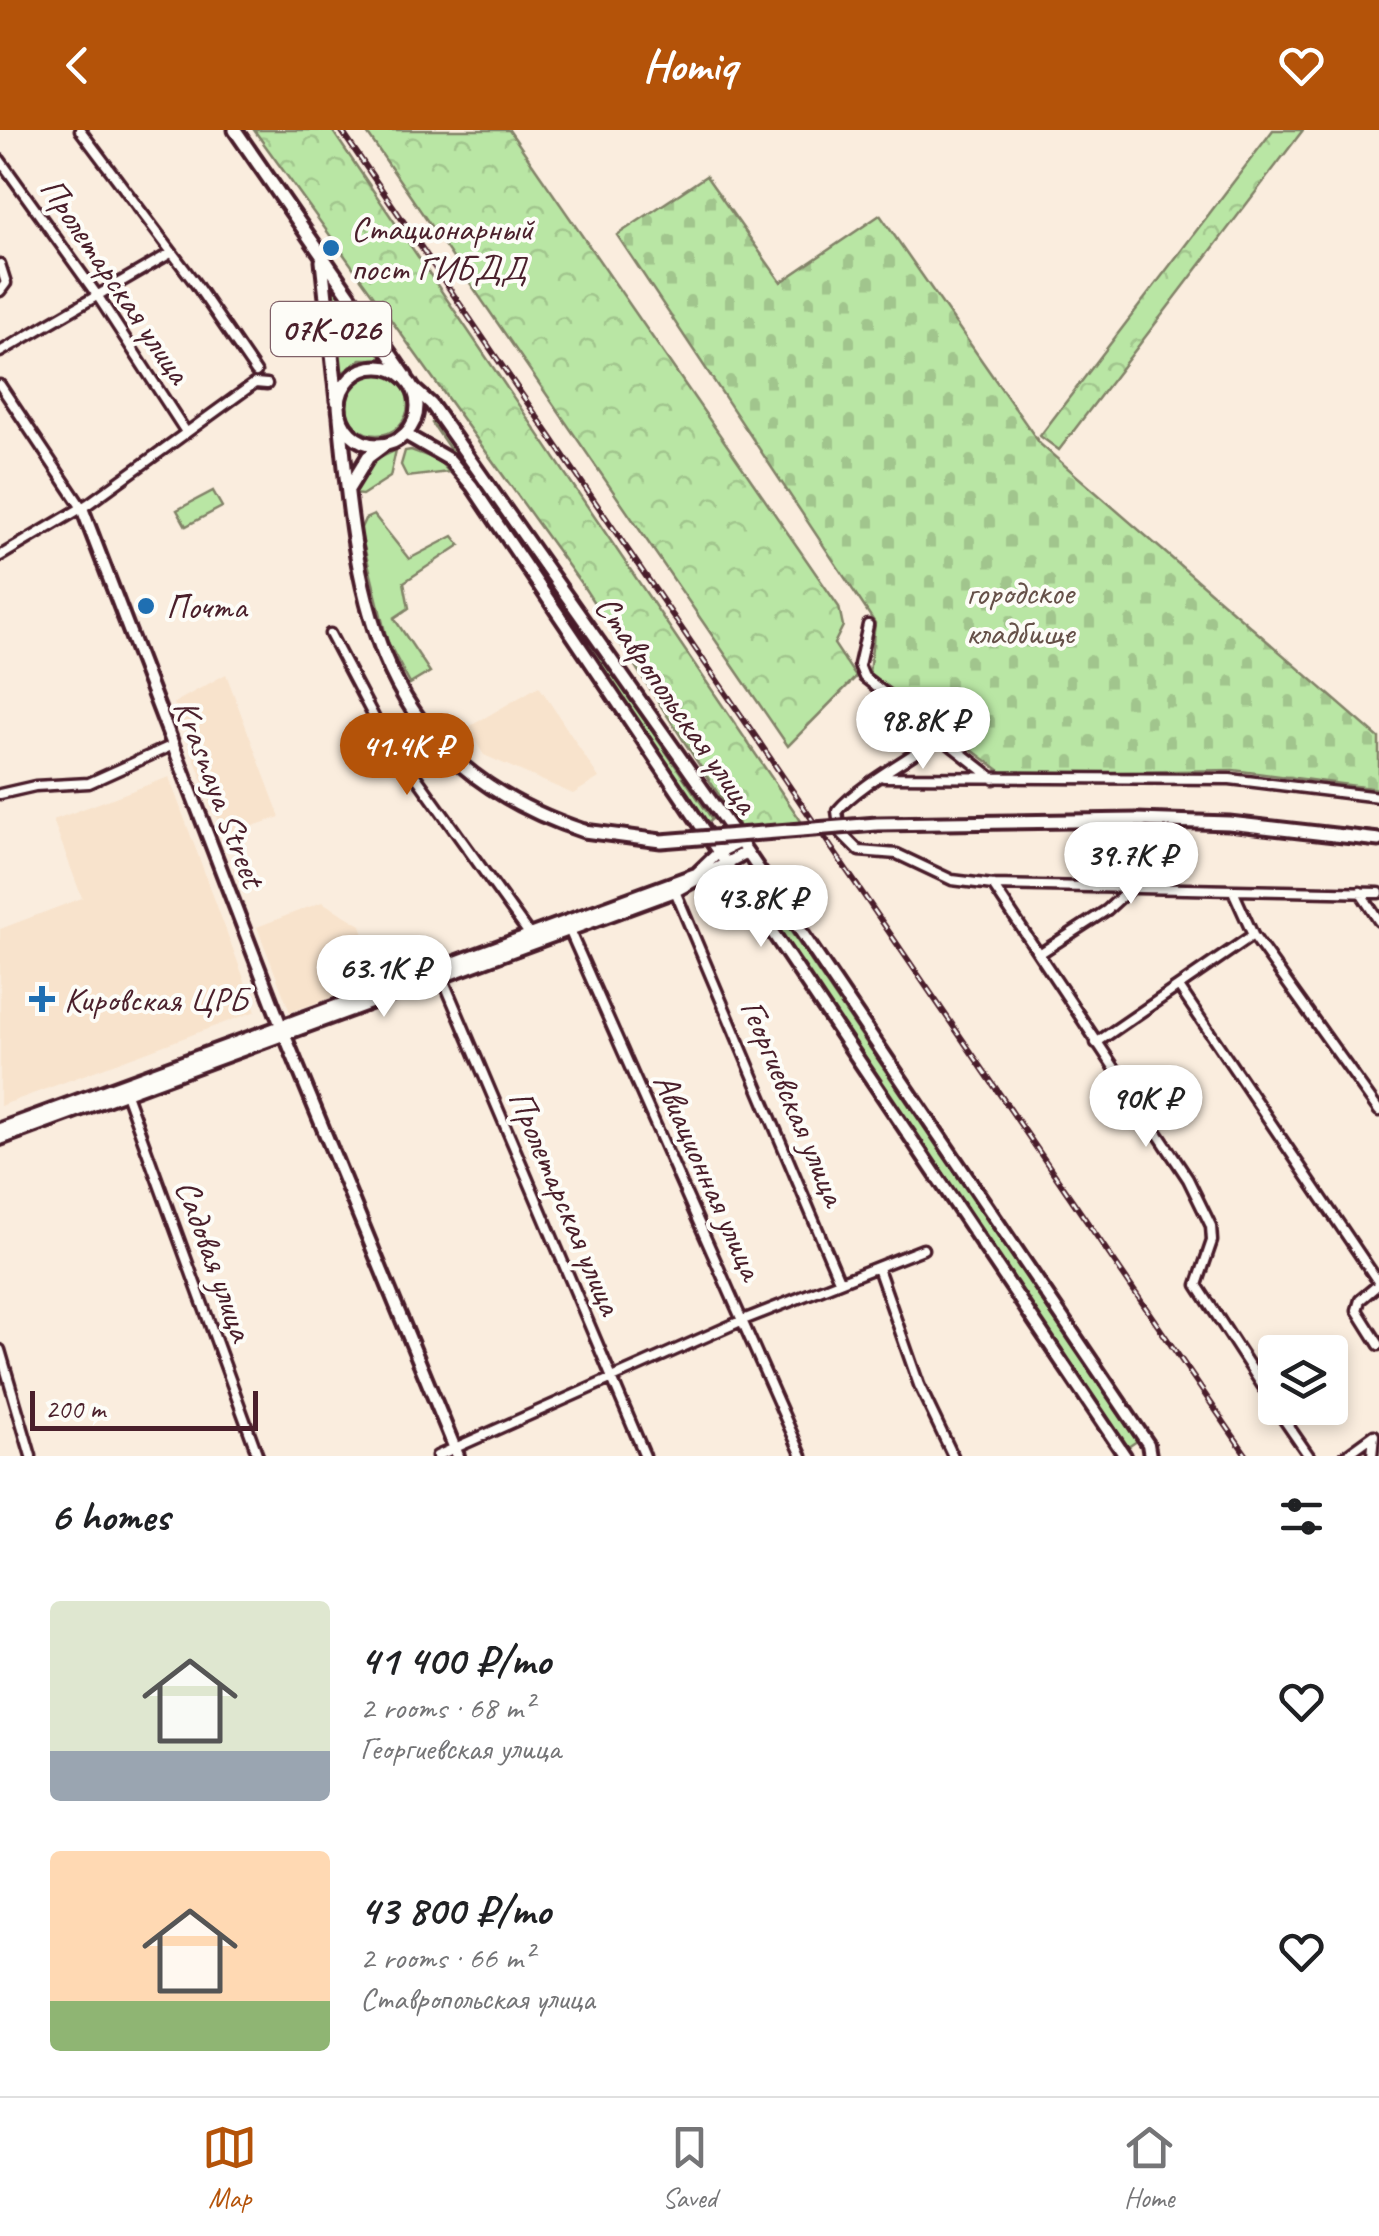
<!DOCTYPE html>
<html lang="en">
<head>
<meta charset="utf-8">
<style>
  body { margin:0; font-family:Caveat,sans-serif; background:#f2f2f2; color:#202124; height:100vh; display:flex; flex-direction:column; font-size:38px; white-space:nowrap }
  * { box-sizing:border-box; margin:0 }
  p { font-size:32px; color:#757577 }
  .icon { flex:none; width:55px; height:55px; fill:none; stroke:currentColor; stroke-width:2; stroke-linecap:round; stroke-linejoin:round }
  .map { position:relative; height:1326px; overflow:hidden }
  .side { display:flex; flex-direction:column; background:#fff; flex:1 }
  .side>* { flex:none }
  .controls { position:absolute; left:1258px; top:1205px; display:grid; gap:20px }
  .controls a { display:grid; place-items:center; width:90px; height:90px; border-radius:10px; background:#fff; box-shadow:0 5px 15px #0003; font-size:50px }
  .scale { position:absolute; left:30px; bottom:25px; width:228px; box-sizing:border-box; padding-left:10px; border:5px solid #4a1f2b; border-top:0; font-size:28px; line-height:35px; white-space:nowrap; color:#4a1f2b; -webkit-text-stroke:8px #fdfcf7; paint-order:stroke }
  .price { position:absolute; translate:-50% -85px; padding:0 22px; border-radius:35px; background:#fff; color:#222; font-size:32px; line-height:65px; filter:drop-shadow(0 2px 5px #0008) }
  .price::after { content:''; position:absolute; left:50%; top:60px; width:30px; height:22px; margin-left:-15px; background:inherit; clip-path:polygon(0 0,100% 0,50% 100%) }
  .price.on { background:#b45309; color:#fff }
  ul { padding:0; list-style:none }
  li { display:flex; align-items:center; gap:30px; height:250px; padding:0 50px }
  li span { display:grid; place-items:center; flex:none; width:280px; height:200px; border-radius:10px; color:#555 }
  li>.icon { margin-inline-start:auto }
  span .icon { width:120px; height:120px; fill:#fffc; stroke-width:1 }
  li b { font-size:42px }
  h2 { display:flex; justify-content:space-between; align-items:center; height:120px; padding:0 50px; font-size:42px }
  header { display:flex; justify-content:space-between; align-items:center; height:130px; padding:0 50px; background:#b45309; color:#fff; font-size:45px; font-weight:800 }
  .tab-bar { display:flex; justify-content:space-around; align-items:center; height:140px; border-top:2px solid #e0e0e0; background:#fff; font-size:28px; color:#757577 }
  .tab-bar a { display:grid; justify-items:center; gap:5px }
  .tab-bar .on { color:#b45309 }
  .map>svg:first-child { display:block }
  .built { fill:#f8e3cc }
  .green { fill:#b9e6a4; stroke:#828268; stroke-width:2.5 }
  .forest { fill:url(#forest-crowns); stroke:#828268; stroke-width:2.5 }
  .cemetery { fill:url(#cemetery-stones); stroke:#828268; stroke-width:2.5 }
  .lines { fill:none; stroke-linecap:round; stroke-linejoin:round }
  .street-casing { stroke:#4a1f2b; stroke-width:15 }
  .secondary-casing { stroke:#4a1f2b; stroke-width:18 }
  .primary-casing { stroke:#4a1f2b; stroke-width:19 }
  .street { stroke:#fdfcf7; stroke-width:8 }
  .secondary { stroke:#fdfcf7; stroke-width:10 }
  .primary { stroke:#fdfcf7; stroke-width:11 }
  .rail-casing { stroke:#4a1f2b; stroke-width:6 }
  .rail { stroke:#fdfcf7; stroke-width:2.5; stroke-dasharray:8; stroke-linecap:butt }
  .primary-bridge-casing { stroke:#4a1f2b; stroke-width:19; stroke-linecap:butt }
  .primary-bridge { stroke:#fdfcf7; stroke-width:11 }
  .poi-dot { fill:#1f6fb2; stroke:#fdfcf7; stroke-width:4 }
  .labels { text-anchor:middle; stroke-width:8; stroke-linejoin:round; paint-order:stroke }
  .shield { fill:#fdfcf7; stroke:#806168; stroke-width:2.5 }
  .shield-label { font-size:32px; font-weight:bold; fill:#4a1f2b }
  .poi-label { font-size:35px; fill:#4a1f2b; stroke:#fdfcf7; text-anchor:start }
  .street-label { font-size:35px; fill:#4a1f2b; stroke:#fdfcf7 }
  .park-label { font-size:35px; fill:#665149; stroke:#fdfcf7 }
</style>
</head>
<body>
<header><svg class="icon" aria-label="back" viewBox="0 0 24 24"><path d="M15 5l-7 7 7 7"/></svg>Homiq<svg class="icon" aria-label="heart" viewBox="0 0 24 24"><path d="M12 20l-8-8c-3-5 5-10 8-4 3-6 11-1 8 4z"/></svg></header>
<div class="map">
<svg width="1379" height="1326" viewBox="0 0 1379 1326">
  <defs>
    <pattern id="forest-crowns" width="20" height="18" patternUnits="userSpaceOnUse" patternTransform="scale(2.5)"><rect width="20" height="18" fill="#b9e6a4"/><path d="M2 6a3 3 0 1 1 6 0M12 15a3 3 0 1 1 6 0" fill="none" stroke="#a1c58d"/></pattern>
    <pattern id="cemetery-stones" width="16" height="16" patternUnits="userSpaceOnUse" patternTransform="scale(2.5)"><rect width="16" height="16" fill="#b9e6a4"/><path d="M2 7V4a2 2 0 0 1 4 0v3zM10 15v-3a2 2 0 0 1 4 0v3z" fill="#a1c58d"/></pattern>
  </defs>
  <rect width="100%" height="100%" fill="#faedde"/>
  <filter id="ink" filterUnits="userSpaceOnUse"><feTurbulence type="fractalNoise" baseFrequency=".01" numOctaves="2"/><feDisplacementMap in="SourceGraphic" scale="20" xChannelSelector="R" yChannelSelector="G"/><feConvolveMatrix kernelMatrix="1 2 1 2 8 2 1 2 1" color-interpolation-filters="sRGB"/></filter>
  <g filter="url(#ink)">
    <path class="built" d="M226,544L280,687L223,706L174,573Z
      M539,556L599,648L573,664L484,625L467,598Z
      M169,647L256,881L0,976V799L82,768L53,690Z
      M322,772L361,795L377,852L290,882L257,797Z"/>
    <path class="green" d="M336,160L382,224L380,229H361L342,243L338,242L331,162Z
      M346 274a31 31 0 1 1 62 0a31 31 0 1 1-62 0Z
      M438,289L712,689L706,694L432,293Z
      M396,320L390,347L362,365L353,364L369,333Z
      M411,320L438,330L449,342L407,347L401,335L405,321Z
      M213,361L222,377L186,396L177,380Z
      M374,385L409,429L453,406L460,415L404,452L409,478L394,488L430,542L410,554L387,510L360,400L365,389Z
      M749,740L1137,1311L1128,1317L741,746Z"/>
    <path class="forest" d="M254,0H332L803,694L741,699L585,459Z
      M365,0H509L839,477L843,496L834,514L856,547L788,616Z
      M1273,0H1303L1059,320L1040,306Z"/>
    <path class="cemetery" d="M706,46L781,152L880,85L1040,314L1379,608V659L1233,640L1004,644L869,543L875,493L617,105Z"/>
    <g class="lines">
      <defs>
        <path id="street" d="M80,0L195,153L256,242
          M0,30L97,165L186,302
          M0,134L6,153L0,161
          M0,222L169,124
          M0,255L82,378
          M0,426L88,374L255,253L267,254
          M868,495L859,535L864,547L994,649
          M330,504L376,591L529,804
          M939,607C909,629 859,655 837,681L840,702L859,721L897,724L952,750L993,755L1379,763
          M884,647L1230,649L1379,667
          M0,664L35,656L89,653L171,616
          M993,755L1188,1049L1211,1096L1212,1111L1197,1155L1275,1275
          M675,761L839,1150
          M1360,762L1379,791
          M1234,763L1253,805L1379,981
          M567,795L802,1326
          M1039,824L1107,780L1131,758
          M440,842L645,1326
          M1179,857L1379,1153
          M1096,913L1253,805
          M125,961L258,1326
          M878,1138L919,1255L953,1326
          M1379,1154L1360,1170L1357,1180L1379,1215
          M0,1220L31,1326
          M1276,1278L1309,1326
          M437,1326L743,1190L923,1119
          M1345,1326L1374,1305L1372,1326"/>
        <path id="secondary" d="M414,259L431,274L747,722L1148,1314L1150,1326
          M405,304L450,330L472,356L1125,1326
          M82,378L283,901L458,1326
          M0,999L696,744L719,722L740,712
          M0,1009L675,761L747,722"/>
        <path id="primary" d="M235,0L406,247
          M322,131L337,271
          M339 276a39 39 0 1 1 78 0a39 39 0 1 1-78 0Z
          M340,287C358,480 376,632 584,701
          M349,358L368,327L384,315
          M1137,690L1229,693L1379,710"/>
      </defs>
      <use href="#street" class="street-casing"/>
      <use href="#secondary" class="secondary-casing"/>
      <use href="#primary" class="primary-casing"/>
      <use href="#street" class="street"/>
      <use href="#secondary" class="secondary"/>
      <use href="#primary" class="primary"/>
      <defs>
        <path id="rail" d="M341,0L1247,1326"/>
      </defs>
      <use href="#rail" class="rail-casing"/>
      <use href="#rail" class="rail"/>
      <defs>
        <path id="primary-bridge" d="M584,701L661,711L877,694L1137,690"/>
      </defs>
      <use href="#primary-bridge" class="primary-bridge-casing"/>
      <use href="#primary-bridge" class="primary-bridge"/>
    </g>
  </g>
  <g class="poi-dot">
    <circle cx="331" cy="118" r="10"/>
    <circle cx="146" cy="476" r="10"/>
    <path d="M37 854h10v10h10v10h-10v10h-10v-10h-10v-10h10z"/>
  </g>
  <g class="labels">
    <rect class="shield" x="271" y="172" width="120" height="54" rx="8"/>
    <g class="shield-label">
      <text x="331" y="210">07К-026</text>
    </g>
    <g class="poi-label">
      <text x="351" y="110">Стационарный<tspan x="351" dy="40">пост ГИБДД</tspan></text>
      <text x="166" y="488">Почта</text>
      <text x="64" y="881">Кировская ЦРБ</text>
    </g>
    <g class="street-label">
      <text transform="translate(116 150) rotate(56)" y="12">Пролетарская улица</text>
      <text transform="translate(677 574) rotate(55)" y="12">Ставропольская улица</text>
      <text transform="translate(220 663) rotate(69)" y="12">Krasnaya Street</text>
      <text transform="translate(794 972) rotate(67)" y="12">Георгиевская улица</text>
      <text transform="translate(709 1046) rotate(66)" y="12">Авиационная улица</text>
      <text transform="translate(566 1072) rotate(67)" y="12">Пролетарская улица</text>
      <text transform="translate(215 1130) rotate(70)" y="12">Садовая улица</text>
    </g>
    <g class="park-label">
      <text x="1020" y="474">городское<tspan x="1020" dy="40">кладбище</tspan></text>
    </g>
  </g>
</svg>
<div class="controls">
<a><svg class="icon" aria-label="layers" viewBox="0 0 24 24"><path d="M12 4l9 5-9 5-9-5zM3 14l9 5 9-5"/></svg></a>
</div>
<div class="scale">200 m</div>
<b class="price" style="left:923px;top:642px">98.8K ₽</b>
<b class="price on" style="left:407px;top:668px">41.4K ₽</b>
<b class="price" style="left:1131px;top:777px">39.7K ₽</b>
<b class="price" style="left:761px;top:820px">43.8K ₽</b>
<b class="price" style="left:384px;top:890px">63.1K ₽</b>
<b class="price" style="left:1146px;top:1020px">90K ₽</b>
</div>
<section class="side">
<h2>6 homes<svg class="icon" aria-label="filters" viewBox="0 0 24 24"><path d="M4 7h16M4 17h16"/><circle cx="9" cy="7" r="2"/><circle cx="15" cy="17" r="2"/></svg></h2>
<ul>
<li><span style="background:linear-gradient(#dfe7d0 75%,#9aa5b1 0)"><svg class="icon" aria-label="home" viewBox="0 0 24 24"><path d="M3 11l9-7 9 7M6 9v11h12V9"/></svg></span><div><b>41 400 ₽/mo</b><p>2 rooms · 68 m²</p><p>Георгиевская улица</p></div><svg class="icon" aria-label="heart" viewBox="0 0 24 24"><path d="M12 20l-8-8c-3-5 5-10 8-4 3-6 11-1 8 4z"/></svg></li>
<li><span style="background:linear-gradient(#ffd9b3 75%,#8fb573 0)"><svg class="icon" aria-label="home" viewBox="0 0 24 24"><path d="M3 11l9-7 9 7M6 9v11h12V9"/></svg></span><div><b>43 800 ₽/mo</b><p>2 rooms · 66 m²</p><p>Ставропольская улица</p></div><svg class="icon" aria-label="heart" viewBox="0 0 24 24"><path d="M12 20l-8-8c-3-5 5-10 8-4 3-6 11-1 8 4z"/></svg></li>
</ul>
</section>
<nav class="tab-bar">
<a class="on"><svg class="icon" aria-label="map" viewBox="0 0 24 24"><path d="M3 6l6-2 6 2 6-2v14l-6 2-6-2-6 2zM9 4v14M15 6v14"/></svg>Map</a>
<a><svg class="icon" aria-label="saved" viewBox="0 0 24 24"><path d="M7 4h10v16l-5-4-5 4z"/></svg>Saved</a>
<a><svg class="icon" aria-label="home" viewBox="0 0 24 24"><path d="M3 11l9-7 9 7M6 9v11h12V9"/></svg>Home</a>
</nav>
</body>
</html>
